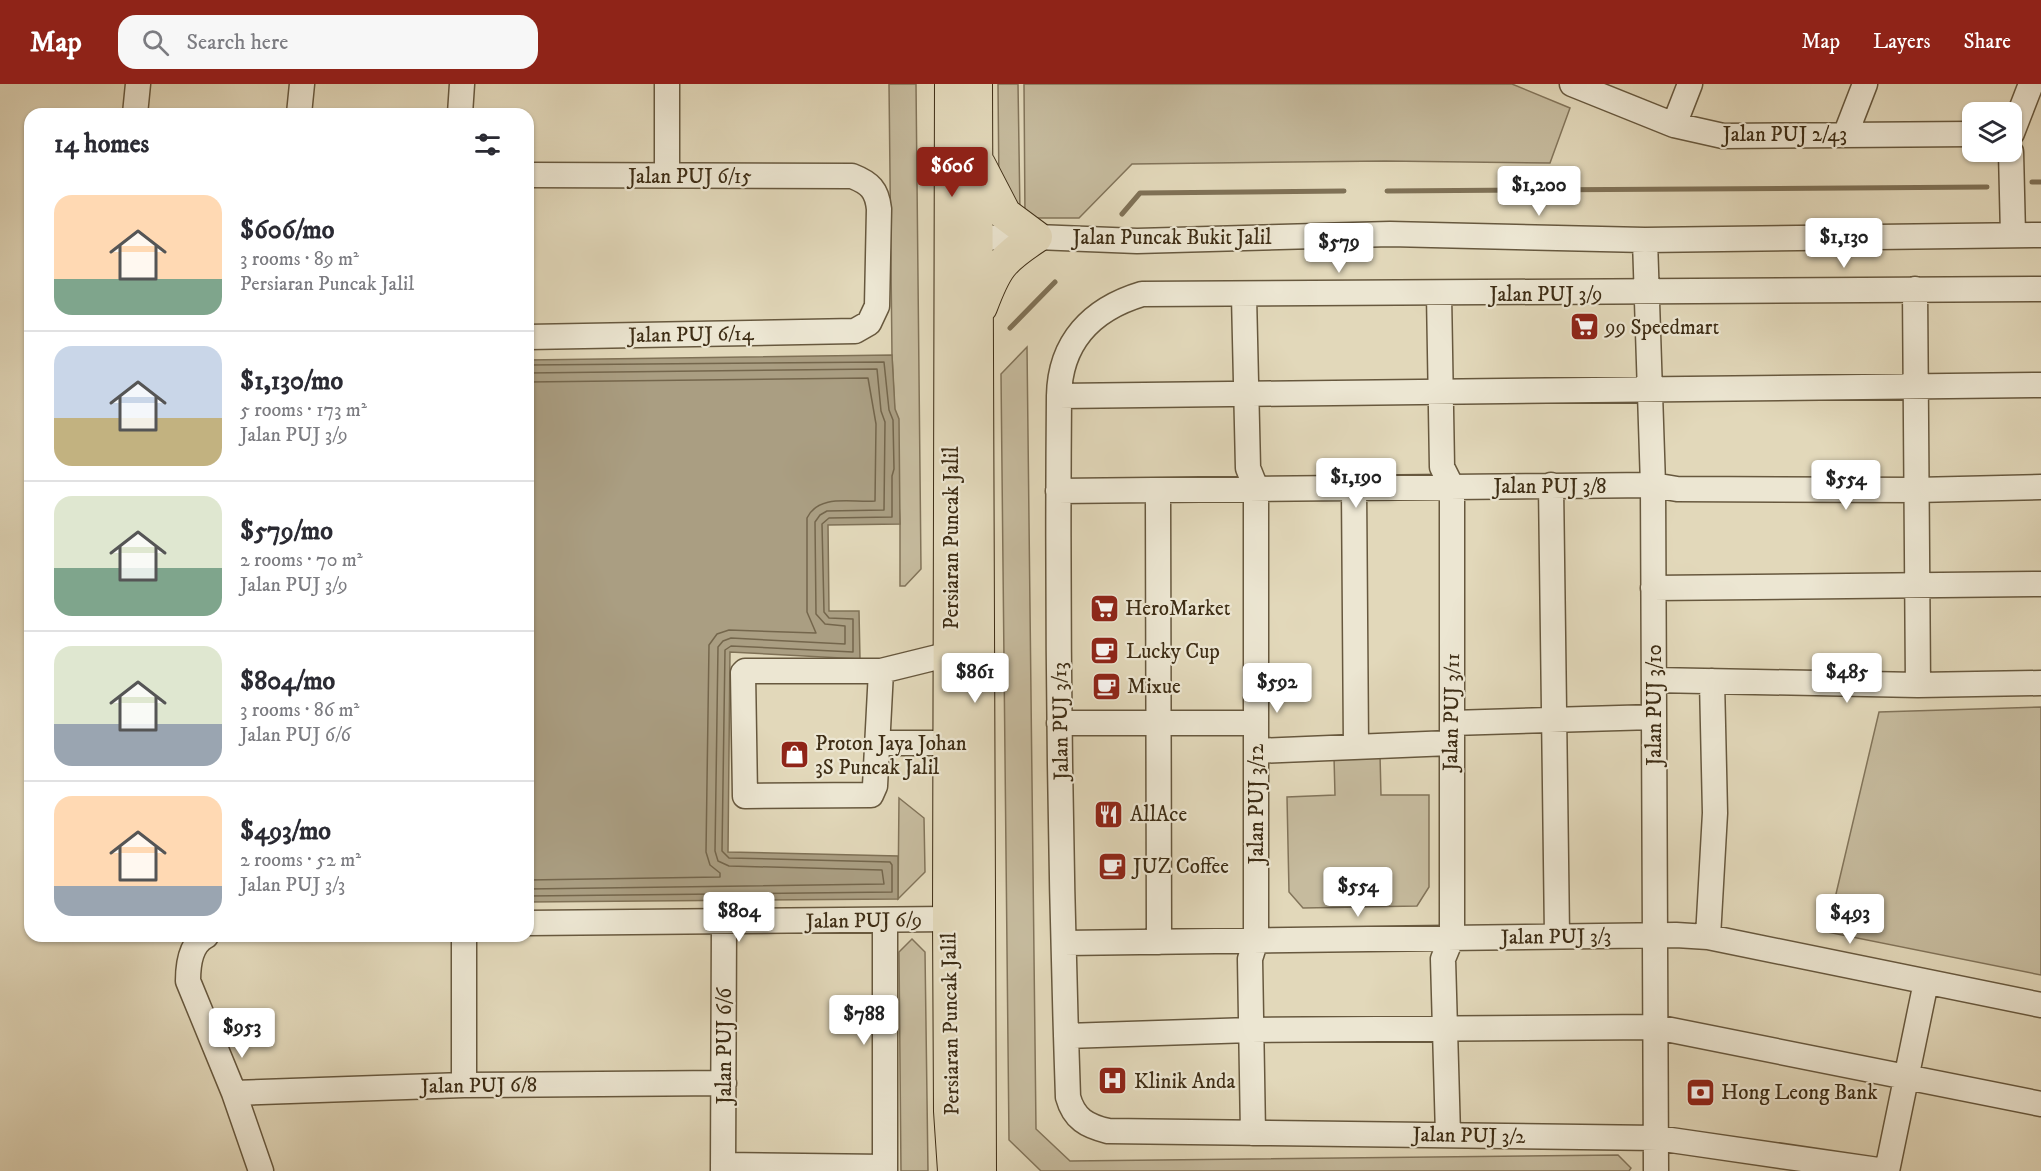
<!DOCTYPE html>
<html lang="en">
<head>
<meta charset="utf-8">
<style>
  body { margin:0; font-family:"IM FELL DW Pica",serif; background:#f7f7f7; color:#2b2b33; height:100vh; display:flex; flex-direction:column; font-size:22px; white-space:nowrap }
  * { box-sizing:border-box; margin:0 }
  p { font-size:20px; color:#7c7c81 }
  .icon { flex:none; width:33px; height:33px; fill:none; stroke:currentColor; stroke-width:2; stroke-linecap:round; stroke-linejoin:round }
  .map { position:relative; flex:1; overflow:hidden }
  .details { position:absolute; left:24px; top:24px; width:510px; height:834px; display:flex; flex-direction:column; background:#fff; border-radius:18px; box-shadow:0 2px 4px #0004 }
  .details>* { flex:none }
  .buttons { position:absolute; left:1962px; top:18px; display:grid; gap:12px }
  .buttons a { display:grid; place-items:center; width:60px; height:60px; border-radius:12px; background:#fff; box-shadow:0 2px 4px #0004; font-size:30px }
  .price { position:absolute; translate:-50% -51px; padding:0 14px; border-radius:6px; background:#fff; color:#222; font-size:20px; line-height:39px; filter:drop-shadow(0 2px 3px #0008) }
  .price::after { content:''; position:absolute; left:50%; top:36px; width:18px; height:14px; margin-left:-9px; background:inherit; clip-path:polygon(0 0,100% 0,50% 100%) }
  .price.selected { background:#8f2418; color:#fff }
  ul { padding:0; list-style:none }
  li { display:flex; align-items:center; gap:18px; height:150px; padding:0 30px }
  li+li { border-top:2px solid #e1e1e2 }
  li span { display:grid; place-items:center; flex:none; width:168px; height:120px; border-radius:18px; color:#555 }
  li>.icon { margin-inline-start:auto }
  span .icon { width:72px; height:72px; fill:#fffc; stroke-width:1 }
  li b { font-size:26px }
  h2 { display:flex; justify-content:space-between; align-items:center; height:72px; padding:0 30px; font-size:26px }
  header { display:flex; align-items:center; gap:36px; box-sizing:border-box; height:84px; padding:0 30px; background:#8f2418; color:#fff }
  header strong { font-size:28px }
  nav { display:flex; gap:33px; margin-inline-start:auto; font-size:21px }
  .search { width:420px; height:54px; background:#f7f7f7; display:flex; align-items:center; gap:15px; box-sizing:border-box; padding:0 21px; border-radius:18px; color:#7c7c81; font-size:22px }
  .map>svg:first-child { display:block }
  .green { fill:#c6bb9e; stroke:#82745a; stroke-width:1.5 }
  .water { fill:#aa9e82; stroke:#7f7156; stroke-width:1.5 }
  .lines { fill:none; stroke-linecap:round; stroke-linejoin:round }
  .shore { stroke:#74664c; stroke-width:1.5 }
  .stream { stroke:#7f7156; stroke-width:5 }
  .minor-casing { stroke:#67583e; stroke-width:27 }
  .major-casing { stroke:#3e2d15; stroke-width:34 }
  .minor { stroke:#ece6d2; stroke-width:24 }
  .major { stroke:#e2d8ba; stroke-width:32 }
  .labels { text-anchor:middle; stroke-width:4.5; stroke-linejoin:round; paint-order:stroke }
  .street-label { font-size:21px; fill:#3e2d15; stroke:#ece6d2 }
  .poi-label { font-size:21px; fill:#3e2d15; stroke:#ece6d2; text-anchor:start }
</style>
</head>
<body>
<header>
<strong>Map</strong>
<div class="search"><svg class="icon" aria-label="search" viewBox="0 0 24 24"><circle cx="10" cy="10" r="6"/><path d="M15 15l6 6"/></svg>Search here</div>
<nav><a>Map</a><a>Layers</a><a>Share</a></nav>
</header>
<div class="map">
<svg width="2041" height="1087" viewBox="0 0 2041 1087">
  <rect width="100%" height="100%" fill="#e2d8ba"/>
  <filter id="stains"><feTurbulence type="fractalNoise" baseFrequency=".00333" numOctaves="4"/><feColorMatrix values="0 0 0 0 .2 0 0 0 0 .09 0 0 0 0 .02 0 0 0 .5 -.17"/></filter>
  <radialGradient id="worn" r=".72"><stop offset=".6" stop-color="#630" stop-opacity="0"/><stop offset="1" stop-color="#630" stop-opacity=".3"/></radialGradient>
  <path class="green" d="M889,0H916L921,485L905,502H900V440L892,271Z
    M998,0H1018L1020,129L999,108Z
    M1024,0H1512L1570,24L1550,79L1385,77L1132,80L1079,134H1025Z
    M1027,263L1036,1045L1070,1077L1618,1071L1631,1084L1629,1087H1041L1009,1056L1001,290Z
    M2041,623V891L1827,848L1879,628Z
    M1380,671L1381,711H1429V803L1417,822L1303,824L1289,808L1287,713L1335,711L1334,673Z
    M899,714L924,734L925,788L898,815Z
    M912,855L925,868L928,1087H901L899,868Z"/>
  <path class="water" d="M892,271L895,325L899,335L900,440L828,441L829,527H859L860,575L730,568L728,768L898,772V815L528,818V276Z"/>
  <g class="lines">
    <path class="shore" d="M528,281L884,278L889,326L893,336L894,385L892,392V433L829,434L822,440L824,528L829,534L853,535V568L731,562L725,566L722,767L729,774L890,778L892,781V808L528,812
      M528,289L877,285L881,327L885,338L884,426L827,427L820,431L815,438L816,530L825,540L845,542V560L731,554L723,557L718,563L715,767L718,777L729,782L882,786L884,800L528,805
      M528,298L868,294L876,340L875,417C853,419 819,409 807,434V528L816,549L729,546L717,550L709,561L706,768L710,781L720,789V793L528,796"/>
    <path class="stream" d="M2032,98H2041
      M1387,107L1987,103
      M1122,130L1140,109L1344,107
      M1010,244L1055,198"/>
    <defs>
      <path id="minor" d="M1572,0L1674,41L1723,52L1972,50
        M135,30L138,0
        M299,30L302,0
        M460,30L462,0
        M1674,41L1690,0
        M1846,49L1865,0
        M2012,49L2031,0
        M2011,68L2013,151
        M528,91L852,92C870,99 877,106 879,125L877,222L869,239L855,247L528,253
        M667,91V0
        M960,154L1036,153L1137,157L1390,150L1645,156L2041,151
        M1645,156L1653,401L1656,1087
        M1915,205L1918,601
        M1439,210L1442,383L1452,403V853L1443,875L1448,1051
        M1244,212L1248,384L1256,404V856L1250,875L1253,1049
        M1059,312L2041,301
        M1551,401L1557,851
        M1354,404L1356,662
        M1158,406L1159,858
        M1058,407L1653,401L1677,405L1916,406L2041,403
        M1653,504L2041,500
        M881,587L875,702L871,711L745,712L743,589L745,587H881L950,570
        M1654,596L1918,601L2041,599
        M1059,639H1256
        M1452,639L1654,633
        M877,659H950
        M1256,667L1450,659
        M528,839L949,835
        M206,852C190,860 188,881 188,897L234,1009L261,1087
        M1708,853L1715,729L1712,597
        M1064,859L1676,851L1708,853L2041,921
        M1066,952L1251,946L1656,943L2041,1020
        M464,1001V852
        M234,1009L464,1001L724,999
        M723,1081L885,1083
        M723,1087L724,838
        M885,1087V836
        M1885,1087L1657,1054L1108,1047C1087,1042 1074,1035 1068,1013C1060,779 1057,545 1059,312C1060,258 1092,225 1142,210L2041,205
        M1887,1087L1926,898"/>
      <path id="major" d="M951,0L949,835L950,1027L954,1087
        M976,0L980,1087
        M979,80L1005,130L1036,153C1001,176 996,183 981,223"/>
    </defs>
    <use href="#minor" class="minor-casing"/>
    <use href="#major" class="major-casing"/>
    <use href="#minor" class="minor"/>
    <use href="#major" class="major"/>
  </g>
  <defs>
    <symbol id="supermarket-square" viewBox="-11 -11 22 22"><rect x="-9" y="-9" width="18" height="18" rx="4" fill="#8f2418" stroke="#ece6d2"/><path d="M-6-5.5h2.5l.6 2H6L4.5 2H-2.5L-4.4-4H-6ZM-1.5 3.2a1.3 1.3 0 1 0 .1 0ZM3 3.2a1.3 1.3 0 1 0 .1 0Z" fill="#fff"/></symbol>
    <symbol id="cafe-square" viewBox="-11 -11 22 22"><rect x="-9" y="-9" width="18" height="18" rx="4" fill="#8f2418" stroke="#ece6d2"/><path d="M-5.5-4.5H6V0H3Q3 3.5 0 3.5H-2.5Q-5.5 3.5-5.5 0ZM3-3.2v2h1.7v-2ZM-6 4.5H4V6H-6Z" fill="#fff"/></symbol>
    <symbol id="shop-square" viewBox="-11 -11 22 22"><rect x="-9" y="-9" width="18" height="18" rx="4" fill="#8f2418" stroke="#ece6d2"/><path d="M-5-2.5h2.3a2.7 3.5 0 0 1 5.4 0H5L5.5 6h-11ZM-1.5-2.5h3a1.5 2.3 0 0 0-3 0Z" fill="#fff"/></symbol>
    <symbol id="restaurant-square" viewBox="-11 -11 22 22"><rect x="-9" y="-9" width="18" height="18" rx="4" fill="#8f2418" stroke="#ece6d2"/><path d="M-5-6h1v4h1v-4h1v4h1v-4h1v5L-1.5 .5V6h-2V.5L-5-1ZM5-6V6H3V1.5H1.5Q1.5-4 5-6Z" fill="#fff"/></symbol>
    <symbol id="hospital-square" viewBox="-11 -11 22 22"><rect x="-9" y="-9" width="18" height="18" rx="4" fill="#8f2418" stroke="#ece6d2"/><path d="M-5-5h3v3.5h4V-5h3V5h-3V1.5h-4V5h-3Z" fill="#fff"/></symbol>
    <symbol id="bank-square" viewBox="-11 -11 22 22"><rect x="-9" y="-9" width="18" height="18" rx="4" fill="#8f2418" stroke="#ece6d2"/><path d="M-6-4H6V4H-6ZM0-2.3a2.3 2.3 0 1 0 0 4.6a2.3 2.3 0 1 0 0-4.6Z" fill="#fff"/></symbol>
  </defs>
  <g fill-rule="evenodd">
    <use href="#supermarket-square" x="1568" y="226" width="33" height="33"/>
    <use href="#supermarket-square" x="1088" y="508" width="33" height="33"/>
    <use href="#cafe-square" x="1088" y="550" width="33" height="33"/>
    <use href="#cafe-square" x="1090" y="586" width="33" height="33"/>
    <use href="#shop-square" x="778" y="654" width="33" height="33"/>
    <use href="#restaurant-square" x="1092" y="714" width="33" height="33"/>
    <use href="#cafe-square" x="1096" y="766" width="33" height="33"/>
    <use href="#hospital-square" x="1096" y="980" width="33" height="33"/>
    <use href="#bank-square" x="1684" y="992" width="33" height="33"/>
  </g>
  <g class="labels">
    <g class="street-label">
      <text x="1785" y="57">Jalan PUJ 2/43</text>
      <text x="690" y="99">Jalan PUJ 6/15</text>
      <text x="1172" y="160">Jalan Puncak Bukit Jalil</text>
      <text x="1546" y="217">Jalan PUJ 3/9</text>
      <text transform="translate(691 250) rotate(-1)" y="7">Jalan PUJ 6/14</text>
      <text x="1550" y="409">Jalan PUJ 3/8</text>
      <text transform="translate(951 454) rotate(-90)" y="7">Persiaran Puncak Jalil</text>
      <text transform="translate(1654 621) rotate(-90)" y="7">Jalan PUJ 3/10</text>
      <text transform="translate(1451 628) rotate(-89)" y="7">Jalan PUJ 3/11</text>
      <text transform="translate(1060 637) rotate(-91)" y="7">Jalan PUJ 3/13</text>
      <text transform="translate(1256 720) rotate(-90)" y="7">Jalan PUJ 3/12</text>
      <text transform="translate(864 836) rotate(-1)" y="7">Jalan PUJ 6/9</text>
      <text transform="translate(1556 852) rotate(-1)" y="7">Jalan PUJ 3/3</text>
      <text transform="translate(950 940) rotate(-91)" y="7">Persiaran Puncak Jalil</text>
      <text transform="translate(724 962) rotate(-90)" y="7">Jalan PUJ 6/6</text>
      <text transform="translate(479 1001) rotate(-1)" y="7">Jalan PUJ 6/8</text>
      <text transform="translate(1469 1051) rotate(1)" y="7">Jalan PUJ 3/2</text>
    </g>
    <g class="poi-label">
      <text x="1605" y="250">99 Speedmart</text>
      <text x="1125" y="531">HeroMarket</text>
      <text x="1126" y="574">Lucky Cup</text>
      <text x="1127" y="609">Mixue</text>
      <text x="815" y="666">Proton Jaya Johan<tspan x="815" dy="24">3S Puncak Jalil</tspan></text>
      <text x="1130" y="737">AllAce</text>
      <text x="1133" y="789">JUZ Coffee</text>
      <text x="1134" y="1004">Klinik Anda</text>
      <text x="1721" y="1015">Hong Leong Bank</text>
    </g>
  </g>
  <rect width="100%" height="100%" filter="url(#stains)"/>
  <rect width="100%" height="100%" fill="url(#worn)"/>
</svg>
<div class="buttons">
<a><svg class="icon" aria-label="layers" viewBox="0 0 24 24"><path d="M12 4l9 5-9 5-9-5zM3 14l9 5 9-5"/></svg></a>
</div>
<b class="price selected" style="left:952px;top:114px">$606</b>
<b class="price" style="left:1539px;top:133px">$1,200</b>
<b class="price" style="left:1844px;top:185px">$1,130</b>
<b class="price" style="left:1339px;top:190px">$579</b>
<b class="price" style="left:1356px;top:425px">$1,190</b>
<b class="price" style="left:1846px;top:427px">$554</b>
<b class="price" style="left:975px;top:620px">$861</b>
<b class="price" style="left:1847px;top:620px">$485</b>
<b class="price" style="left:1277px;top:630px">$592</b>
<b class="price" style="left:1358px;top:834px">$554</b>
<b class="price" style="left:739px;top:859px">$804</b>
<b class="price" style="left:1850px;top:861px">$493</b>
<b class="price" style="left:864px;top:962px">$788</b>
<b class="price" style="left:242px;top:975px">$953</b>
<section class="details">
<h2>14 homes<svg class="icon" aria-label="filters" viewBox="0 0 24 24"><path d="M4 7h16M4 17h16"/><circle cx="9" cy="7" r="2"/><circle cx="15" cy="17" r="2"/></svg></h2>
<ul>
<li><span style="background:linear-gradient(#ffd9b3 70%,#7fa58c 0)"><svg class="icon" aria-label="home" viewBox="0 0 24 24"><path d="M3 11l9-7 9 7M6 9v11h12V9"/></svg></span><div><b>$606/mo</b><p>3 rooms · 89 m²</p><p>Persiaran Puncak Jalil</p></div></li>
<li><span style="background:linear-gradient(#c9d6e8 60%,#c2b280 0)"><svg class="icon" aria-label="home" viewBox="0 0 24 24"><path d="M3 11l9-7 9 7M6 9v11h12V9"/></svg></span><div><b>$1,130/mo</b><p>5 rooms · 173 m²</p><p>Jalan PUJ 3/9</p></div></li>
<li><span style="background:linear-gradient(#dfe7d0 60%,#7fa58c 0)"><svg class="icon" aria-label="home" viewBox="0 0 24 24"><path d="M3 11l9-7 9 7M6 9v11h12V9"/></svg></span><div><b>$579/mo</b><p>2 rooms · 70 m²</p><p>Jalan PUJ 3/9</p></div></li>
<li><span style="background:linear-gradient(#dfe7d0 65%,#9aa5b1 0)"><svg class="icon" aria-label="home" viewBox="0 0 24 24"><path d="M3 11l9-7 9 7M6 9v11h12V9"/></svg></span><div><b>$804/mo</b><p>3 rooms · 86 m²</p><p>Jalan PUJ 6/6</p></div></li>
<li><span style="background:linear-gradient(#ffd9b3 75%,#9aa5b1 0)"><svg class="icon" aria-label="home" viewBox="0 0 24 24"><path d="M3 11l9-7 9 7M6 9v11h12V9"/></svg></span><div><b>$493/mo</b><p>2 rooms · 52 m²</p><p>Jalan PUJ 3/3</p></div></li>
</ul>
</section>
</div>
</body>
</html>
